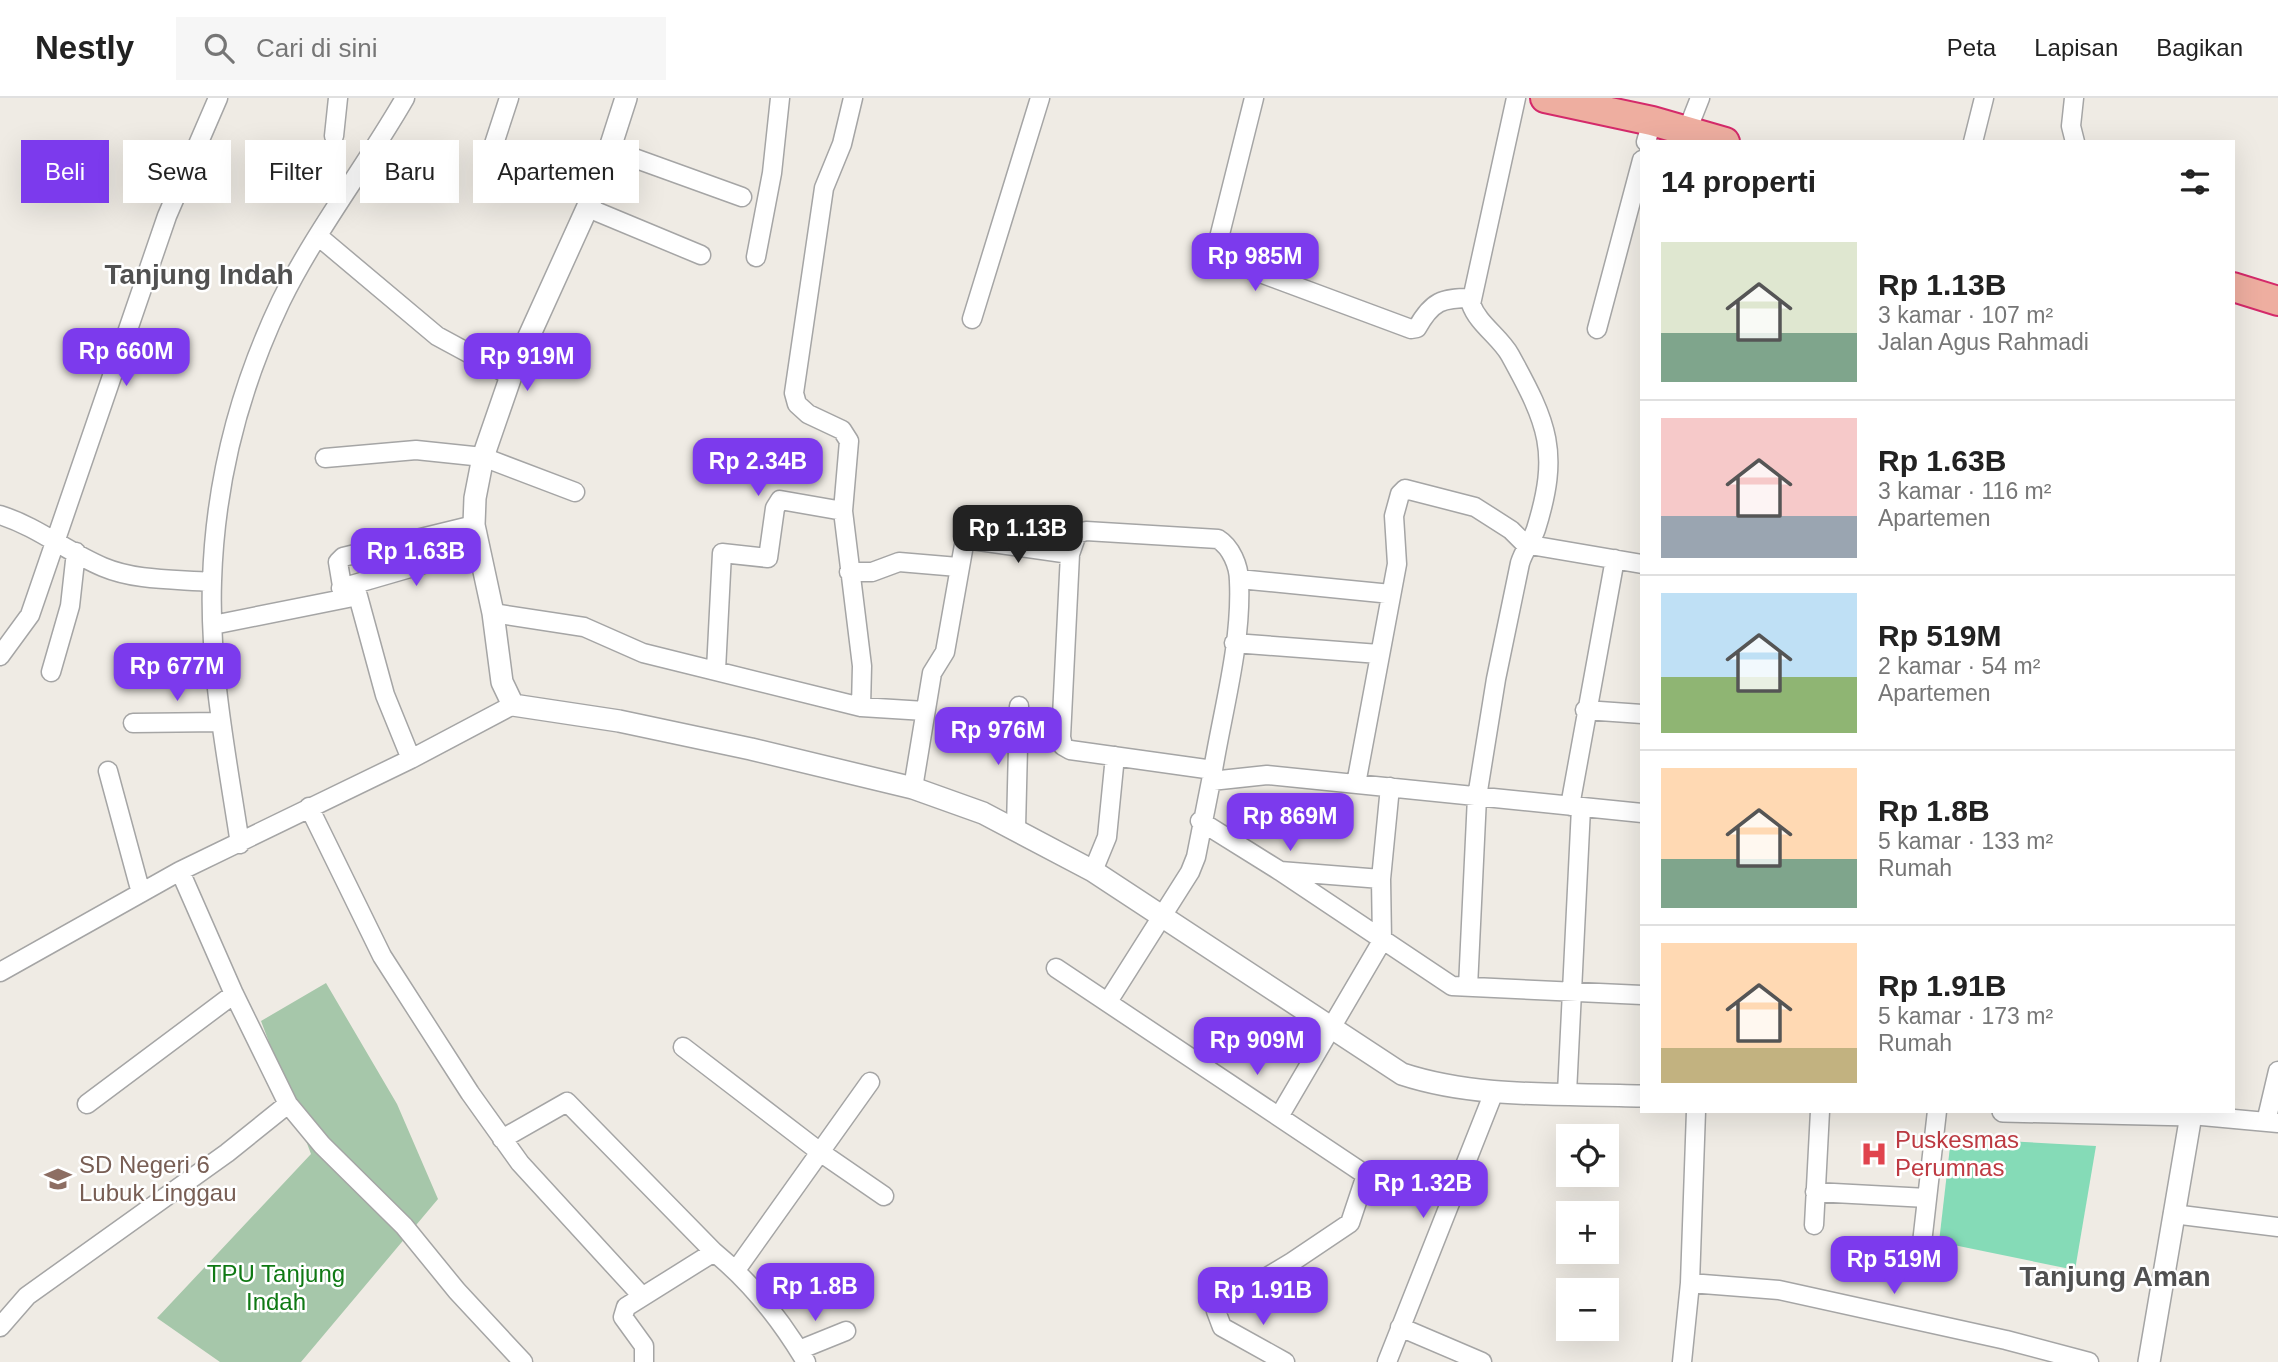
<!DOCTYPE html>
<html lang="id">
<head>
<meta charset="utf-8">
<style>
  body { margin:0; font-family:Helvetica,sans-serif; background:#f6f6f6; color:#222; height:100vh; display:flex; flex-direction:column; font-size:26px; white-space:nowrap }
  * { box-sizing:border-box; margin:0 }
  p { font-size:23px; color:#767676 }
  .icon { flex:none; width:38px; height:38px; fill:none; stroke:currentColor; stroke-width:2; stroke-linecap:round; stroke-linejoin:round }
  .map { position:relative; flex:1; overflow:hidden }
  .drawer { position:absolute; left:1640px; top:42px; width:595px; height:973px; display:flex; flex-direction:column; background:#fff; border-radius:0px; box-shadow:0 7px 28px #0002 }
  .drawer>* { flex:none }
  .top-card { position:absolute; left:21px; top:42px; width:665px; height:63px; display:flex; gap:14px }
  .tools { position:absolute; left:1556px; top:1026px; display:grid; gap:14px }
  .tools a { display:grid; place-items:center; width:63px; height:63px; border-radius:0px; background:#fff; box-shadow:0 7px 28px #0002; font-size:35px }
  .price { position:absolute; translate:-50% -60px; padding:0 16px; border-radius:14px; background:#7c3aed; color:#fff; font-size:23px; line-height:46px; filter:drop-shadow(0 2px 4px #0008) }
  .price::after { content:''; position:absolute; left:50%; top:42px; width:21px; height:16px; margin-left:-10px; background:inherit; clip-path:polygon(0 0,100% 0,50% 100%) }
  .price.current { background:#222; color:#fff }
  ul { padding:0; list-style:none }
  li { display:flex; align-items:center; gap:21px; height:175px; padding:0 21px }
  li+li { border-top:2px solid #e0e0e0 }
  li span { display:grid; place-items:center; flex:none; width:196px; height:140px; border-radius:0px; color:#555 }
  li>.icon { margin-inline-start:auto }
  span .icon { width:84px; height:84px; fill:#fffc; stroke-width:1 }
  li b { font-size:30px }
  h2 { display:flex; justify-content:space-between; align-items:center; height:84px; padding:0 21px; font-size:30px }
  .tag { padding:0 24px; border-radius:0px; background:#fff; box-shadow:0 7px 28px #0002; font-size:24px; line-height:63px }
  .tag.current { background:#7c3aed; color:#fff }
  header { display:flex; align-items:center; gap:42px; box-sizing:border-box; height:98px; padding:0 35px; background:#fff; border-bottom:2px solid #e0e0e0 }
  header strong { font-size:33px }
  nav { display:flex; gap:38px; margin-inline-start:auto; font-size:24px }
  .search { width:490px; height:63px; background:#f6f6f6; display:flex; align-items:center; gap:18px; box-sizing:border-box; padding:0 24px; border-radius:0px; color:#767676; font-size:26px }
  .map>svg:first-child { display:block }
  .cemetery { fill:#a6c7aa }
  .pitch { fill:#85dbb7 }
  .lines { fill:none; stroke-linecap:round; stroke-linejoin:round }
  .minor-casing { stroke:#a5a5a5; stroke-width:21 }
  .tertiary-casing { stroke:#a5a5a5; stroke-width:24 }
  .trunk-casing { stroke:#d42a6a; stroke-width:32 }
  .minor { stroke:#fff; stroke-width:18 }
  .tertiary { stroke:#fff; stroke-width:21 }
  .trunk { stroke:#eeaea0; stroke-width:28 }
  .labels { text-anchor:middle; stroke-width:5; stroke-linejoin:round; paint-order:stroke }
  .health-label { font-size:24px; fill:#be3a42; stroke:#fff; text-anchor:start }
  .education-label { font-size:24px; fill:#785e54; stroke:#fff; text-anchor:start }
  .park-label { font-size:24px; fill:#0f7914; stroke:#fff }
  .quarter-label { font-size:28px; font-weight:bold; fill:#515151; stroke:#fff }
</style>
</head>
<body>
<header>
<strong>Nestly</strong>
<div class="search"><svg class="icon" aria-label="search" viewBox="0 0 24 24"><circle cx="10" cy="10" r="6"/><path d="M15 15l6 6"/></svg>Cari di sini</div>
<nav><a>Peta</a><a>Lapisan</a><a>Bagikan</a></nav>
</header>
<div class="map">
<svg width="2278" height="1264" viewBox="0 0 2278 1264">
  <rect width="100%" height="100%" fill="#efebe4"/>
  <path class="cemetery" d="M326,885L397,1006L438,1101L301,1264H220L157,1220L311,1056L261,923Z"/>
  <path class="pitch" d="M1951,1040L2096,1048L2075,1172L1939,1144Z"/>
  <g class="lines">
    <defs>
      <path id="minor" d="M853,0L842,46L824,90L794,295L797,306L808,316L842,332L849,343L843,413L862,568L861,609
        M1254,0L1218,144L1220,160L1411,231L1417,230C1432,203 1442,200 1471,200
        M2074,0L2071,28L2075,44
        M1687,33L1700,0
        M334,38L338,0
        M1646,44L1652,23
        M1973,44L1984,0
        M609,51L742,99
        M492,52L509,0
        M588,110L701,157
        M318,138L437,238L511,278
        M756,159L772,75L780,0
        M972,221L1040,0
        M1597,231L1642,62
        M325,360L416,352L483,359L575,394
        M0,417C38,429 67,454 103,469C136,483 176,481 211,484
        M849,474H872L899,464L958,469
        M1239,481L1391,496
        M341,490L479,450
        M344,500L338,464L343,459L474,427
        M493,515L584,529L643,555L861,609L925,613
        M213,527L358,498L385,597L411,661
        M1234,545L1379,556
        M0,558L30,517L167,118L218,0
        M716,572L722,455L768,460L775,410L780,402L843,413
        M51,574L70,508L76,454
        M1585,612L1642,616
        M133,625L221,624
        M108,673L141,795
        M1211,683L1213,672C1223,611 1242,545 1239,483C1239,468 1231,449 1218,441L1086,433L1077,436L1070,456L1061,639L1063,648L1070,652L1213,672
        M1356,686L1397,466L1394,418L1400,396L1405,391L1475,409L1511,432L1525,446L1642,466
        M913,690L932,575L945,554L965,441L1070,456
        M1570,708L1615,461
        M309,709L382,858L470,995L520,1065L641,1197
        M1200,723L1280,773L1381,781
        M1016,730L1019,608
        M240,746C227,660 209,571 212,483C215,386 239,291 281,203C316,132 366,68 405,0
        M180,773L234,896L288,1006L322,1047L404,1128L457,1193L523,1264
        M1093,773L1107,739L1115,658
        M1280,773L1452,888L1642,897
        M1056,870L1366,1077L1386,1086L1456,1094
        M0,874L180,773L411,661L513,607
        M1468,889L1477,699L1496,581L1520,465C1524,452 1532,443 1536,431C1560,354 1548,326 1510,257C1500,239 1478,226 1471,206L1516,0
        M1109,902L1190,774L1196,759L1211,683L1267,677L1642,715
        M683,949L820,1054L884,1098
        M1567,995L1581,710
        M87,1006L234,896
        M1280,1017L1382,843L1381,781L1390,689
        M2191,1017L2278,1025
        M2266,1024L2278,973
        M502,1041L567,1004L714,1154C752,1185 781,1222 806,1264
        M1815,1094L1927,1100
        M2173,1116L2278,1129
        M1814,1127L1820,1013
        M1922,1145L1937,1013
        M736,1172L870,984
        M1690,1185L1779,1192L2006,1242L2089,1264
        M0,1229L27,1198L227,1055L288,1006
        M1400,1229L1482,1264
        M799,1252L846,1233
        M644,1264V1248L623,1219L626,1209L714,1154
        M1285,1264L1222,1229L1216,1213L1222,1206L1292,1164L1350,1125L1366,1077
        M1387,1264L1494,994
        M1682,1264L1690,1185L1696,1013"/>
      <path id="tertiary" d="M626,0L599,84L511,278L483,359L475,400L474,427L493,515L502,584L513,607L619,623L751,651L913,690L983,715L1093,773L1402,976C1478,1001 1562,995 1642,998
        M2003,1013L2191,1017L2149,1264"/>
      <path id="trunk" d="M1545,0L1652,23L1725,44
        M2233,189L2278,203"/>
    </defs>
    <use href="#minor" class="minor-casing"/>
    <use href="#tertiary" class="tertiary-casing"/>
    <use href="#trunk" class="trunk-casing"/>
    <use href="#minor" class="minor"/>
    <use href="#tertiary" class="tertiary"/>
    <use href="#trunk" class="trunk"/>
  </g>
  <defs>
    <symbol id="hospital-bare" viewBox="-9 -9 18 18"><path d="M-5-5h3v3.5h4V-5h3V5h-3V1.5h-4V5h-3Z" fill="#e0444e" stroke="#fff" stroke-width="2.5" paint-order="stroke"/></symbol>
    <symbol id="school-bare" viewBox="-9 -9 18 18"><path d="M0-5L7-2L0 1L-7-2ZM-4 1L0 2.5L4 1V4Q0 6-4 4Z" fill="#8d6e63" stroke="#fff" stroke-width="2.5" paint-order="stroke"/></symbol>
  </defs>
  <g fill-rule="evenodd">
    <use href="#hospital-bare" x="1855" y="1037" width="38" height="38"/>
    <use href="#school-bare" x="39" y="1062" width="38" height="38"/>
  </g>
  <g class="labels">
    <g class="health-label">
      <text x="1895" y="1050">Puskesmas<tspan x="1895" dy="28">Perumnas</tspan></text>
    </g>
    <g class="education-label">
      <text x="79" y="1075">SD Negeri 6<tspan x="79" dy="28">Lubuk Linggau</tspan></text>
    </g>
    <g class="park-label">
      <text x="276" y="1184">TPU Tanjung<tspan x="276" dy="28">Indah</tspan></text>
    </g>
    <g class="quarter-label">
      <text x="199" y="186">Tanjung Indah</text>
      <text x="2115" y="1188">Tanjung Aman</text>
    </g>
  </g>
</svg>
<div class="tools">
<a><svg class="icon" aria-label="locate" viewBox="0 0 24 24"><circle cx="12" cy="12" r="6"/><path d="M12 2v4M12 18v4M2 12h4M18 12h4"/></svg></a>
<a>+</a>
<a>−</a>
</div>
<b class="price" style="left:1255px;top:195px">Rp 985M</b>
<b class="price" style="left:126px;top:290px">Rp 660M</b>
<b class="price" style="left:527px;top:295px">Rp 919M</b>
<b class="price" style="left:758px;top:400px">Rp 2.34B</b>
<b class="price current" style="left:1018px;top:467px">Rp 1.13B</b>
<b class="price" style="left:416px;top:490px">Rp 1.63B</b>
<b class="price" style="left:177px;top:605px">Rp 677M</b>
<b class="price" style="left:998px;top:669px">Rp 976M</b>
<b class="price" style="left:1290px;top:755px">Rp 869M</b>
<b class="price" style="left:1257px;top:979px">Rp 909M</b>
<b class="price" style="left:1423px;top:1122px">Rp 1.32B</b>
<b class="price" style="left:1894px;top:1198px">Rp 519M</b>
<b class="price" style="left:815px;top:1225px">Rp 1.8B</b>
<b class="price" style="left:1263px;top:1229px">Rp 1.91B</b>
<div class="top-card">
<a class="tag current">Beli</a>
<a class="tag">Sewa</a>
<a class="tag">Filter</a>
<a class="tag">Baru</a>
<a class="tag">Apartemen</a>
</div>
<section class="drawer">
<h2>14 properti<svg class="icon" aria-label="filters" viewBox="0 0 24 24"><path d="M4 7h16M4 17h16"/><circle cx="9" cy="7" r="2"/><circle cx="15" cy="17" r="2"/></svg></h2>
<ul>
<li><span style="background:linear-gradient(#dfe7d0 65%,#7fa58c 0)"><svg class="icon" aria-label="home" viewBox="0 0 24 24"><path d="M3 11l9-7 9 7M6 9v11h12V9"/></svg></span><div><b>Rp 1.13B</b><p>3 kamar · 107 m²</p><p>Jalan Agus Rahmadi</p></div></li>
<li><span style="background:linear-gradient(#f6c9c9 70%,#9aa5b1 0)"><svg class="icon" aria-label="home" viewBox="0 0 24 24"><path d="M3 11l9-7 9 7M6 9v11h12V9"/></svg></span><div><b>Rp 1.63B</b><p>3 kamar · 116 m²</p><p>Apartemen</p></div></li>
<li><span style="background:linear-gradient(#bfe0f5 60%,#8fb573 0)"><svg class="icon" aria-label="home" viewBox="0 0 24 24"><path d="M3 11l9-7 9 7M6 9v11h12V9"/></svg></span><div><b>Rp 519M</b><p>2 kamar · 54 m²</p><p>Apartemen</p></div></li>
<li><span style="background:linear-gradient(#ffd9b3 65%,#7fa58c 0)"><svg class="icon" aria-label="home" viewBox="0 0 24 24"><path d="M3 11l9-7 9 7M6 9v11h12V9"/></svg></span><div><b>Rp 1.8B</b><p>5 kamar · 133 m²</p><p>Rumah</p></div></li>
<li><span style="background:linear-gradient(#ffd9b3 75%,#c2b280 0)"><svg class="icon" aria-label="home" viewBox="0 0 24 24"><path d="M3 11l9-7 9 7M6 9v11h12V9"/></svg></span><div><b>Rp 1.91B</b><p>5 kamar · 173 m²</p><p>Rumah</p></div></li>
</ul>
</section>
</div>
</body>
</html>
